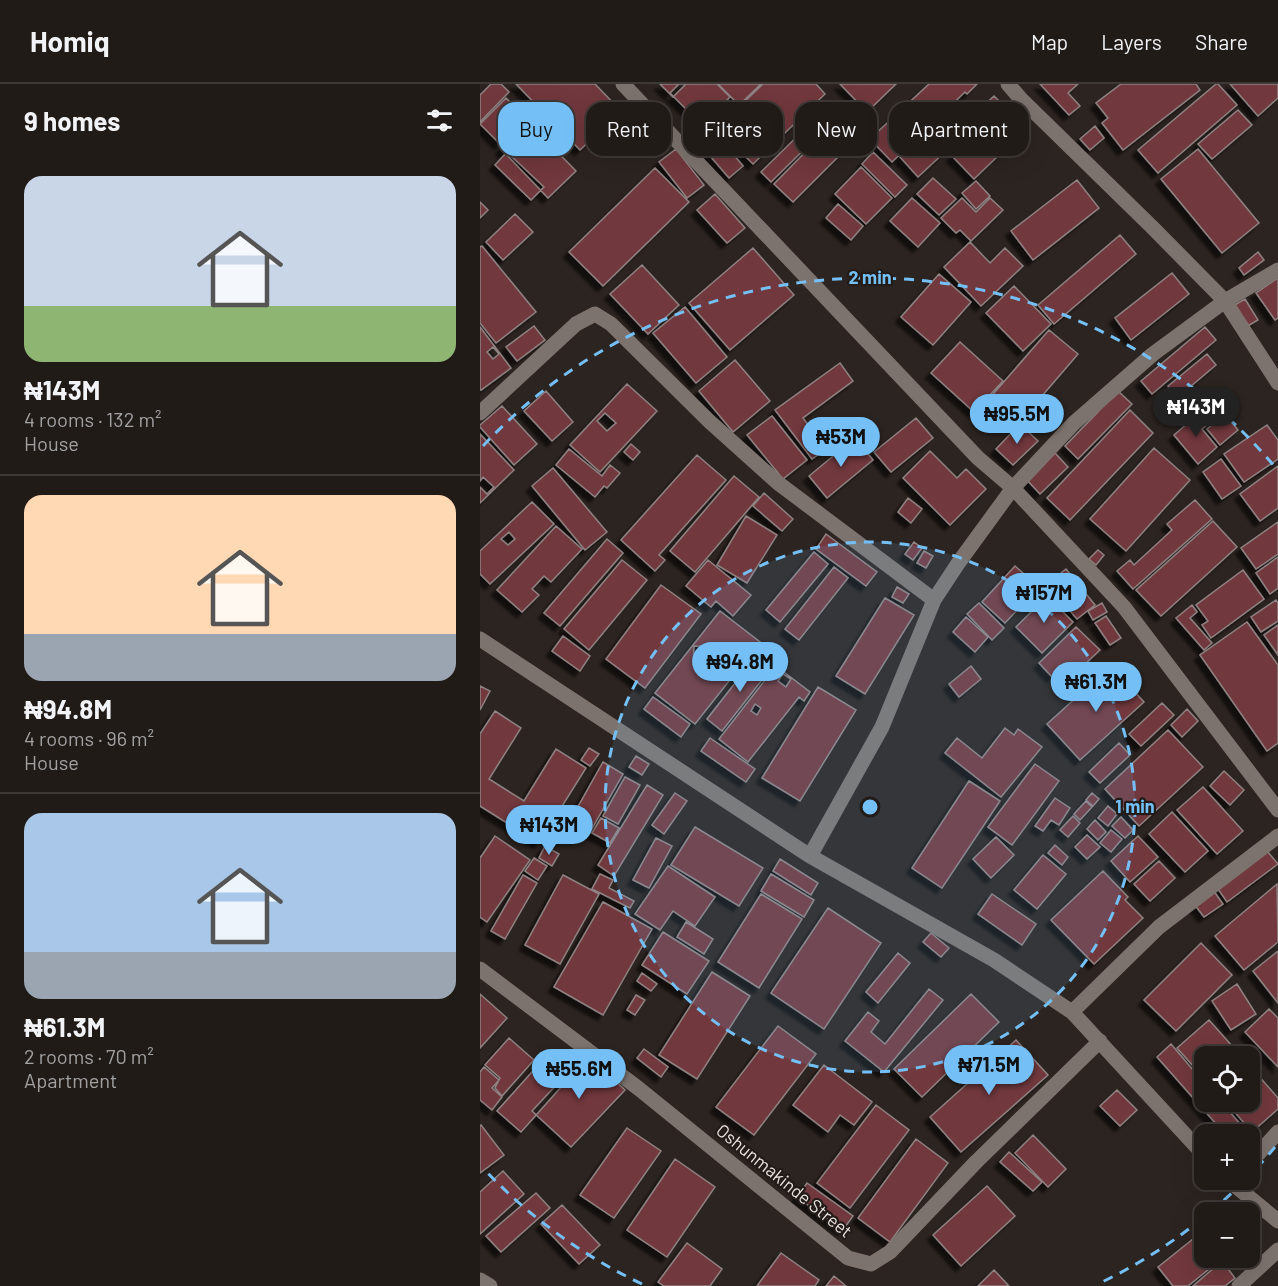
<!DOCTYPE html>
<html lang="en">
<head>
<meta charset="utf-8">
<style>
  body { margin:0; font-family:Barlow,sans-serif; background:#292421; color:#f1f3f6; height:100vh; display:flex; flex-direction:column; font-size:22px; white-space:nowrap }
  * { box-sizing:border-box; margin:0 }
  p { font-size:20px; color:#a2a1a2 }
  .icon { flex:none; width:33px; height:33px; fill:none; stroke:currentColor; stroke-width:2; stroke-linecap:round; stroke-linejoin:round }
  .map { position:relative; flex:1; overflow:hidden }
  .panel { display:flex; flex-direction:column; background:#211b18; width:480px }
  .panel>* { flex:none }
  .guide { position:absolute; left:18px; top:18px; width:570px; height:54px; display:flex; gap:12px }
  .tools { position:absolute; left:714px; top:962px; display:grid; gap:12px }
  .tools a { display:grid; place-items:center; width:66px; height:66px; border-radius:12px; background:#211b18; box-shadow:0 6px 24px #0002,0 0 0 2px #3e3937; font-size:30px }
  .price { position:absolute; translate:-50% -51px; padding:0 14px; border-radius:21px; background:#74c0f6; color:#111; font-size:20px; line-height:39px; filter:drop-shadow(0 2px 3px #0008) }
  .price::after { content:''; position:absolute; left:50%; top:36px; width:18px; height:14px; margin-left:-9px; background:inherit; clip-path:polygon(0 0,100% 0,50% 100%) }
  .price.selected { background:#222; color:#fff }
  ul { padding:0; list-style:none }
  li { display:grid; align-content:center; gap:12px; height:318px; padding:0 24px }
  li+li { border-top:2px solid #3e3937 }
  li span { display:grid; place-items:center; height:186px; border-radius:18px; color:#555 }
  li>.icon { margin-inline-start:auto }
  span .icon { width:108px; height:108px; fill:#fffc; stroke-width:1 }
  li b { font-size:26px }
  h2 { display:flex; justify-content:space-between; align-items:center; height:72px; padding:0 24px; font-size:26px }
  .tag { padding:0 21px; border-radius:18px; background:#211b18; box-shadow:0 6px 24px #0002,0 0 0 2px #3e3937; font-size:21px; line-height:54px }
  .tag.selected { background:#74c0f6; color:#111 }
  header { display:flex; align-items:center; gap:36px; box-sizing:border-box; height:84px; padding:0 30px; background:#211b18; border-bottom:2px solid #3e3937 }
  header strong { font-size:28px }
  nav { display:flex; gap:33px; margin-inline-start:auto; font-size:21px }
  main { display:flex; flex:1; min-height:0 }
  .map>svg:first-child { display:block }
  .building { fill:#71383d; stroke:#8e8282; stroke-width:1.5; fill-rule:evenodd; filter:url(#shadow) }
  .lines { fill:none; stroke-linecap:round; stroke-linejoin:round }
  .minor { stroke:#7d736e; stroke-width:15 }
  .ring { fill:none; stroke:#74c0f6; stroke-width:3; stroke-dasharray:10 8 }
  .labels { text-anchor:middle; stroke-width:4.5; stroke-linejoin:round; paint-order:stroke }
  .street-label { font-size:18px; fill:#e7e2df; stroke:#221b17 }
  .centre { fill:#74c0f6; stroke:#221b17; stroke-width:3 }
  .ring-label { font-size:18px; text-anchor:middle; font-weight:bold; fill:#74c0f6; stroke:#221b17; stroke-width:4.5; stroke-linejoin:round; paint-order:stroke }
</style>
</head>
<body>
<header>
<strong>Homiq</strong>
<nav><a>Map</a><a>Layers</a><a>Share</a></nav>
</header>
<main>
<section class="panel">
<h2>9 homes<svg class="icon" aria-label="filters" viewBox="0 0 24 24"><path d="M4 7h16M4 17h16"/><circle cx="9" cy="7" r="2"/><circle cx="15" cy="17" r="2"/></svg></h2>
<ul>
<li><span style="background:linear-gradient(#c9d6e8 70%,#8fb573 0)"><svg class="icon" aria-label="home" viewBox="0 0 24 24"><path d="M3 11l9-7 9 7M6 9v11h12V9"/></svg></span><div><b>₦143M</b><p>4 rooms · 132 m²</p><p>House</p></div></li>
<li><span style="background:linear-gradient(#ffd9b3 75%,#9aa5b1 0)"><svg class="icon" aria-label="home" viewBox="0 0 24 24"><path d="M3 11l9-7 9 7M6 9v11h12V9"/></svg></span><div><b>₦94.8M</b><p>4 rooms · 96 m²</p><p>House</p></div></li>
<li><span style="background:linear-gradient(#a9c7e8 75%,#9aa5b1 0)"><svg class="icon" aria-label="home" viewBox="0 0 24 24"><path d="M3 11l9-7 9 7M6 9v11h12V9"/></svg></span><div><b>₦61.3M</b><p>2 rooms · 70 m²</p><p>Apartment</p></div></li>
</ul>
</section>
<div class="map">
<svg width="798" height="1202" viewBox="0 0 798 1202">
  <defs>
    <filter id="shadow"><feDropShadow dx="-5.5" dy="5.5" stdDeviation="1.5" flood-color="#0009"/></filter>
  </defs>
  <rect width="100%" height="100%" fill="#2c2420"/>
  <path class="building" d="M11,0H21L29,8L0,38V11Z
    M36,0H115L141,27L100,66Z
    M180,0H206L193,13Z
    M199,0H237L250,13L222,41L190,9Z
    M238,0H281L259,21Z
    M283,0H336L345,10L273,80L237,44Z
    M360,0H416L387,28Z
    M449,0H497L487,10L485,8L412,78L390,55Z
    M560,0H598L588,9L600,22L589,31Z
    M641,0H716L720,6L643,66L622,39L628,34L616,19Z
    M736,0H738L757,21L678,89L658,66Z
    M750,0H798V14L778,32Z
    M514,12L522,20L506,35L498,27Z
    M26,14L46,33L20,60L0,40Z
    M477,21L495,40L438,93L420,73Z
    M520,26L542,49L494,95L472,72Z
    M758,26L772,41L732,75L718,60Z
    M342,28L352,38L291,98L281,88Z
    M358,36L377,54L368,63L349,46Z
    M49,39L96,87L68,114L21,65Z
    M615,42L624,54L610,66L600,55Z
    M234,47L263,82L249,94L219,59Z
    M344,49L363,68L313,118L294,100Z
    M196,65L224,101L207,114L179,78Z
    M718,65L779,139L742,169L681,95Z
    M27,68L64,103L51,116L15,81Z
    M393,68L427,101L415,113L382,80Z
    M381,83L412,114L386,140L355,110Z
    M175,84L209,118L123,202L89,168Z
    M453,94L476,115L459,131L437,110Z
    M597,96L619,124L553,176L531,147Z
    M496,97L510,112L496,125L482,109Z
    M235,110L265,144L247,159L217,126Z
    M432,114L460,139L438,163L410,137Z
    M482,114L496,128L510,114L523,126L491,157L480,146L476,149L461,134Z
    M0,118L8,126L0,134Z
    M358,120L383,142L371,156L346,134Z
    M35,130L53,148L23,176L6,158Z
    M640,151L656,170L574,240L558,221Z
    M490,158L510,179L525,164L543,182L501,222L464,183Z
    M2,162L56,228L16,259L0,239V163Z
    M273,164L314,211L250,266L209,219Z
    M778,168L784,176L764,191L759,184Z
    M162,181L199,221L168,250L130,210Z
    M692,189L709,210L651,256L635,234Z
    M459,190L491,218L453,261L421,233Z
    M798,194V234L795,236L776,209Z
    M534,202L571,240L543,267L506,229Z
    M765,215L778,236L766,243L753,222Z
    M205,223L247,273L216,299L173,249Z
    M54,242L65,256L37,277L26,263Z
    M0,243L31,284L1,306L0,304ZM13,263L19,270L13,275L7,268Z
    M725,243L736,256L672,310L661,297Z
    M569,246L598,270L537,341L508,316Z
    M480,258L523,297L494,328L451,289Z
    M727,270L736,281L697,314L688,302Z
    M255,276L290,317L253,348L219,307Z
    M360,279L373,297L323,334L346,365L332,375L295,326Z
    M147,300L177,327L120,388L90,361ZM125,329L136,339L127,347L117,337Z
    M66,307L93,338L72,357L44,327Z
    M638,307L652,320L598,375L585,362Z
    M22,322L57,360L34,381L0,343V341Z
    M650,326L673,349L590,436L567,414Z
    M722,327L731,338L722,345L737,363L718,380L694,351Z
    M745,330L758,346L740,361L727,345Z
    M292,332L327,376L303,395L267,351Z
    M436,334L453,354L411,388L394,368Z
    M540,340L558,357L533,381L516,365Z
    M787,341L798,356V375L764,398L744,370Z
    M0,350L34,386L0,419V403L7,410L14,403L3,393L0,397Z
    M375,354L393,376L347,414L329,392Z
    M151,360L160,368L153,376L144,368Z
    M674,364L710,396L646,467L610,435Z
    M89,365L122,392L130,381L140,389L127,404L124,402L115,413L76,381Z
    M450,367L477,394L486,385L506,405L470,441L423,394Z
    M574,368L588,383L560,410L546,395Z
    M217,371L246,396L179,471L185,476L175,487L141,456Z
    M741,375L761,402L742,415L723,388Z
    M798,382V424L780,437L760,410Z
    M73,384L127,448L105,466L52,402Z
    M254,392L279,413L215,488L190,467Z
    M284,409L313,435L302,447L273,422Z
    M428,414L442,425L431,439L418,428Z
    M715,416L732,435L653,505L637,487L650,476L654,481L692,446L687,440Z
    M52,418L74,440L10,500L0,490V467ZM29,448L35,455L28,461L21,455Z
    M266,432L297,451L267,499L237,481Z
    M733,437L757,463L681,532L656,506Z
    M798,438V470L776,485L761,464Z
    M76,442L102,465L71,498L64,492L52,505L59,511L42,528L17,506Z
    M346,450L397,488L386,502L336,465Z
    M127,455L143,469L80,542L64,529Z
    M434,458L442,464L433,476L425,470Z
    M618,466L624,471L616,481L609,475Z
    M444,467L453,472L446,484L437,479Z
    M334,468L348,480L300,538L286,526Z
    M798,473V504L790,510L776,489Z
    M142,476L167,496L109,566L84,545Z
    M228,476L271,511L253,532L236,517L231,523L206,502Z
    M535,482L559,503L525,539L502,518Z
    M354,483L368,494L319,556L305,545Z
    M586,485L615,521L597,535L567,500Z
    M763,486L784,515L731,554L722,541L728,537L716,521Z
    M181,501L221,530L165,604L126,575Z
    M417,503L429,510L423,519L412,513Z
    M567,512L593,538L562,569L536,543Z
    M405,514L434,531L385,610L356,592Z
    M796,516L798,519V537L781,548L771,533Z
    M499,519L524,544L512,556L487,530Z
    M622,519L627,528L613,536L608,527Z
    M712,521L717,528L710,534L732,559L724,566L696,534Z
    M240,527L280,558L215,640L175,609ZM214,562L227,563L226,581H213Z
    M626,532L641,554L630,561L615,539Z
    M486,533L508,553L495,568L473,548Z
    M767,538L798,581V659L787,667L720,571Z
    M798,541V571L784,551Z
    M596,543L620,566L589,595L580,585L572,593L559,579Z
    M83,552L110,572L100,587L72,567Z
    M277,571L292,583L242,647L227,635Z
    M296,582L330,608L324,617L319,613L268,678L239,655ZM303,590L311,595L306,603L298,597ZM275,620L281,624L277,631L271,627Z
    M491,582L501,595L479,613L469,600Z
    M631,582L664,618L600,676L567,640Z
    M0,602L10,607L0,626Z
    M338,603L376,626L320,717L282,694Z
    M173,613L210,640L201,653L164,625Z
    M682,619L694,631L661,662L649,650Z
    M707,625L718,637L702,653L691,641Z
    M15,627L41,644L9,695L44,717L76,665L106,684L59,759L0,722V650Z
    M525,644L534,651L538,645L562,663L521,713L465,669L477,654L502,674Z
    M688,646L723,683L659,742L625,705Z
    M230,654L275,685L266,698L221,667Z
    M639,659L650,671L620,699L609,688Z
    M109,664L119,670L110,682L101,676Z
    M156,672L169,680L162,691L149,683Z
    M123,678L143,690L110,748L90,737Z
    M555,680L579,697L532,761L508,743Z
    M744,687L764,706L750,721L730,702Z
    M145,693L160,701L138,740L123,732Z
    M489,697L520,717L462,804L432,784Z
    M167,701L183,711L134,792L118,781Z
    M723,703L763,747L737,770L697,726Z
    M195,709L207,717L184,750L172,741Z
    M612,709L619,715L613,722L606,716Z
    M575,714L590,724L579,741L571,736L563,747L555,742Z
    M606,717L612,723L600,736L594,730Z
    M628,722L637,730L628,742L618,734Z
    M692,728L728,767L705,788L669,750Z
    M593,732L600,739L588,753L580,746Z
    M641,733L653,746L645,754L632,742Z
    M121,734L139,744L130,759L112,749Z
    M615,736L626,748L618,756L607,745Z
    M215,743L283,784L259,822L191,781Z
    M631,746L642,755L631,768L620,759Z
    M607,751L620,763L607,775L595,763Z
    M15,752L50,776L7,838L0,833V774Z
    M658,752L678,773L650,798L631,777Z
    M516,753L534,771L511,794L493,775Z
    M176,754L192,762L169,804L153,796Z
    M575,761L588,773L582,781L568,769Z
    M65,762L79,770L72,782L59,774Z
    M787,767L798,780L747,818L738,805Z
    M563,771L586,790L557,825L534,806Z
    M54,774L67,782L58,796L45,787Z
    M300,775L338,799L331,811L293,787Z
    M679,777L695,794L670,817L654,800Z
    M188,782L235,813L215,842L193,827L180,846L155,830Z
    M623,787L648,813L645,816L663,834L614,880L571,836Z
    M120,790L133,796L129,804L154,817L150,824L112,805Z
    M291,790L334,816L324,833L281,807Z
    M43,791L57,799L25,855L11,847Z
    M83,791L119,810L80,880L45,861Z
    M797,800L798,858L764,886L735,852Z
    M733,806L743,820L724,833L714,820Z
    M281,810L322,835L279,904L238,878Z
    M512,810L556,840L542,861L498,830Z
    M123,818L172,845L123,931L74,903Z
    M348,824L401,859L344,945L291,909Z
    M206,838L233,855L224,870L197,853Z
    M183,848L229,877L207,910L162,881Z
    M451,849L469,864L461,873L443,858Z
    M721,859L752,891L696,947L664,916Z
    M798,867V919L773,887Z
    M418,869L430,879L398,919L386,908Z
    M232,888L270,912L217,995L179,971Z
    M162,889L177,900L171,907L157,897Z
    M757,900L776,930L751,946L732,917Z
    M449,905L463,916L404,988L365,957L388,928L399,937L391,948L405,960Z
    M0,910L27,934L0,964Z
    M491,910L519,938L442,1013L414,985Z
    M156,911L165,916L155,931L147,926Z
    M789,925L798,934V983L765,948Z
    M729,936L761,972H724V994L697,964Z
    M298,942L336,970L274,1051L236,1023Z
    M29,954L54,976L22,1012L15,1004L20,994L5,981Z
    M536,956L568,991L481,1068L450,1033Z
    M691,960L724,999V1017H740L769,1050H745L677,973Z
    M164,965L188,983L181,993L157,974Z
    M106,969L145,1006L91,1063L52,1027Z
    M68,970L91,992L41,1048L17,1027Z
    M344,981L392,1018L374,1041L360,1031L348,1048L313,1021Z
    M770,982L798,1014V1025L772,1048L745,1017H770Z
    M4,983L19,996L12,1004L22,1013L12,1026L0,1016V988Z
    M637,1006L657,1026L640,1042L620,1022Z
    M396,1021L429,1046L370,1124L337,1099Z
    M1,1041L24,1071L0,1089V1042Z
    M147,1044L181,1067L134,1134L100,1111Z
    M553,1051L586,1085L568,1103L535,1069Z
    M436,1055L468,1079L410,1158L378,1134Z
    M529,1068L562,1098L553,1107L520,1078Z
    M195,1075L235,1103L187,1173L147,1146Z
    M23,1087L44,1110L0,1150V1108Z
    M327,1099L373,1132L363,1146L317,1113Z
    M507,1102L535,1132L481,1182L453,1151Z
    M56,1109L70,1124L21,1168L6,1152Z
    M82,1121L120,1161L99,1180L61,1140Z
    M723,1147L724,1148V1173H744L708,1202H693L678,1183Z
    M207,1159L242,1185L230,1202H184L178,1198Z
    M301,1169L339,1196L335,1202H277Z
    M742,1177L755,1194L745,1202H713Z
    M514,1186L529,1202H498Z
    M354,1192L366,1202H346Z"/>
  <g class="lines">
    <path class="minor" d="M143,0L498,374L533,404L644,523L798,726
      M528,0L540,14L673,144L745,217L798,299
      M0,329L96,240L115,230L131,240L229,337L298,399L454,516
      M0,555L330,772L514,876L592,928L724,1071
      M330,772L402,643L454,516L479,478L533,404L594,339L673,270L745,217L798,186
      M0,885L158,1004L368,1174L391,1180L410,1168L496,1078L620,957
      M592,928L679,843L798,752
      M770,1079L798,1048
      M747,1095L798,1137
      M0,1196L10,1202
      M759,1202L798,1166"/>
  </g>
  <circle cx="390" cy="723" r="265" fill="#74c0f6" fill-opacity=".12"/>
  <g class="ring">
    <circle cx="390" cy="723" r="265"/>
    <path d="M795 1063A529 529 0 0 1 771 1090M764 1097A529 529 0 0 1 734 1125M723 1134A529 529 0 0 1 618 1200M162 1200A529 529 0 0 1 3 1084M3 362A529 529 0 0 1 795 383"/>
  </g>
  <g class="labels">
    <g class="street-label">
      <text transform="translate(304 1097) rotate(39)" y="6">Oshunmakinde Street</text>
    </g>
  </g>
  <circle cx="390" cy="723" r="9" class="centre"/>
  <g class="ring-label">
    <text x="390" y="200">2 min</text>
    <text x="655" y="729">1 min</text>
  </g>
</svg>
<div class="tools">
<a><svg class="icon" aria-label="locate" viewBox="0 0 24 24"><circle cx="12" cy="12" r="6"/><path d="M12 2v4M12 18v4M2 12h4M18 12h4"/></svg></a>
<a>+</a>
<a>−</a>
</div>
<b class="price selected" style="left:716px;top:354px">₦143M</b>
<b class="price" style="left:537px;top:361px">₦95.5M</b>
<b class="price" style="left:361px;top:384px">₦53M</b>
<b class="price" style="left:564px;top:540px">₦157M</b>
<b class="price" style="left:260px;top:609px">₦94.8M</b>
<b class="price" style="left:616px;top:629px">₦61.3M</b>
<b class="price" style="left:69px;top:772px">₦143M</b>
<b class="price" style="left:509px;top:1012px">₦71.5M</b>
<b class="price" style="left:99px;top:1016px">₦55.6M</b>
<div class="guide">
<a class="tag selected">Buy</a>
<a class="tag">Rent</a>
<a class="tag">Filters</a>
<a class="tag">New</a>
<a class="tag">Apartment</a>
</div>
</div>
</main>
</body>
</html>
